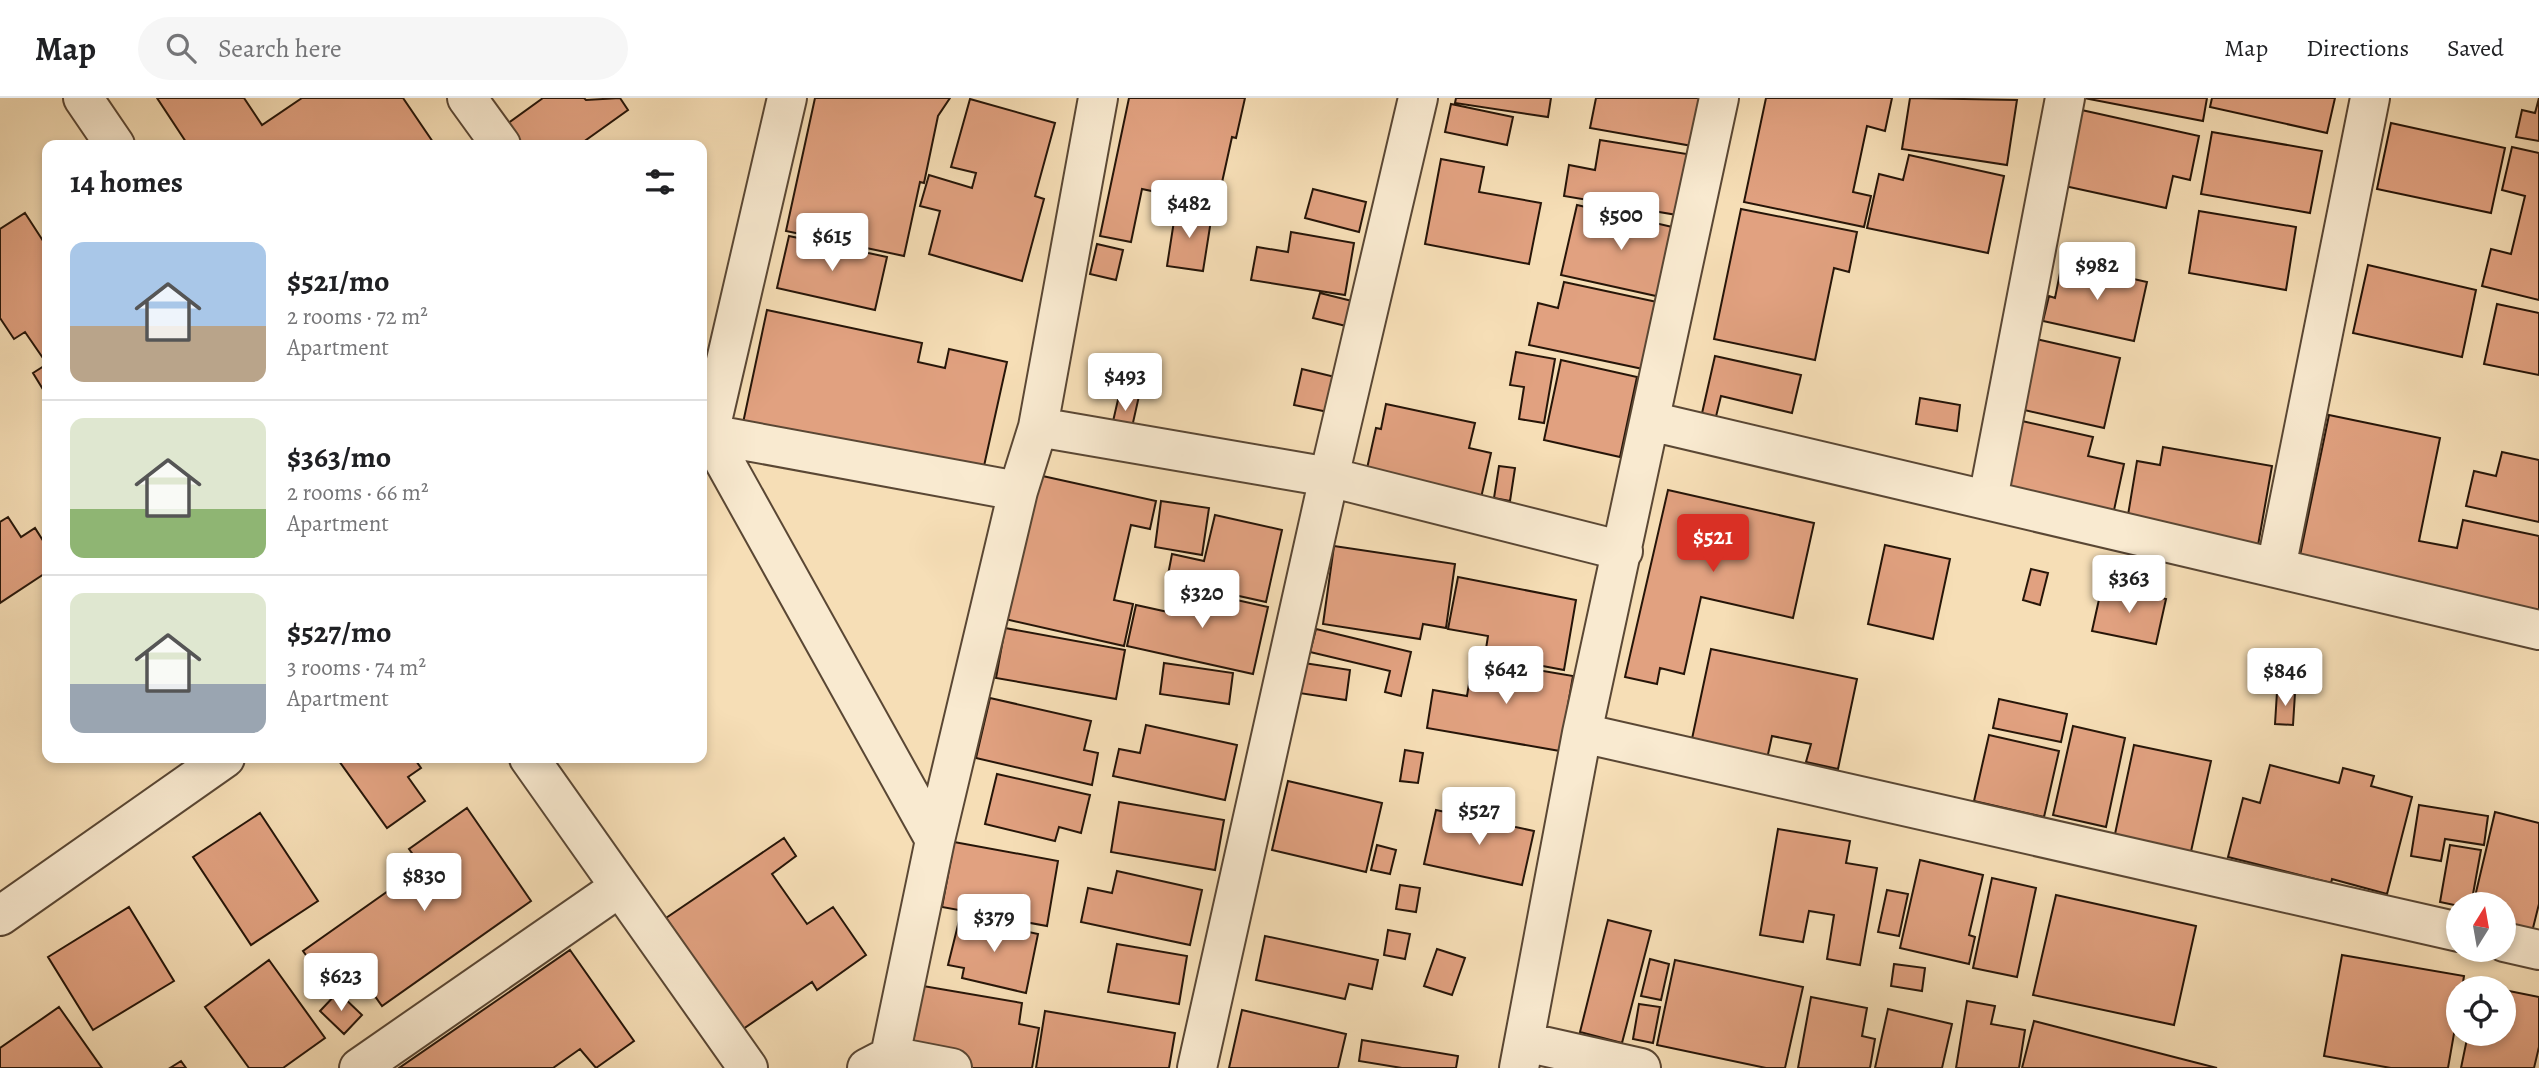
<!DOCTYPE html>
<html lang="en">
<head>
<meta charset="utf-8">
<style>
  body { margin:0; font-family:Alegreya,serif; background:#f6f6f6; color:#202124; height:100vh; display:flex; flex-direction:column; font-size:26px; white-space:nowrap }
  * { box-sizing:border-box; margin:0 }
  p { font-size:23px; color:#757577 }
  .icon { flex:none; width:38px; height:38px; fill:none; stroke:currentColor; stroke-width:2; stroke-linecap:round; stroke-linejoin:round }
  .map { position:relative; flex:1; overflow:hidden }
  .drawer { position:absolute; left:42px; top:42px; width:665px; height:623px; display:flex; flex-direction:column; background:#fff; border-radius:14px; box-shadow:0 4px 10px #0003 }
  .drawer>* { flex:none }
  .needle { width:46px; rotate:11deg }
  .fabs { position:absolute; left:2446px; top:794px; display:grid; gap:14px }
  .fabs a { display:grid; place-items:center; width:70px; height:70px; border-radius:50%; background:#fff; box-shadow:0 4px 10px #0003; font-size:35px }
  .price { position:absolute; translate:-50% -60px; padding:0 16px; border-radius:7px; background:#fff; color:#222; font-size:23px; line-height:46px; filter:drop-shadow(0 2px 4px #0008) }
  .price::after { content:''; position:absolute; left:50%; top:42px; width:21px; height:16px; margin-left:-10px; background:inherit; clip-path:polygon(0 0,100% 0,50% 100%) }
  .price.on { background:#d93025; color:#fff }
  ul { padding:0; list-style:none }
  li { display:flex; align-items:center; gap:21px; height:175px; padding:0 28px }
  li+li { border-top:2px solid #e0e0e0 }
  li span { display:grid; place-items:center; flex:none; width:196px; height:140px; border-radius:14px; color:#555 }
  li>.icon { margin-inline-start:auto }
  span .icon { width:84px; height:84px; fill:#fffc; stroke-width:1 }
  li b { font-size:30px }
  h2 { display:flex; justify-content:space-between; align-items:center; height:84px; padding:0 28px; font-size:30px }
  header { display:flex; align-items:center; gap:42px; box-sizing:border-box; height:98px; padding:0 35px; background:#fff; border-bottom:2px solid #e0e0e0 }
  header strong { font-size:33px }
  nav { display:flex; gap:38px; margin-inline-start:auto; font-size:24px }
  .search { width:490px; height:63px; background:#f6f6f6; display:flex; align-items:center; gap:18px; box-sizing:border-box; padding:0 24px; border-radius:38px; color:#757577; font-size:26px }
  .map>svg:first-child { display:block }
  .building { fill:#e1a180; stroke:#261508; stroke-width:2 }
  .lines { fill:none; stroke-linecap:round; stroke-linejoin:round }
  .minor-casing { stroke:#5a4734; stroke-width:42 }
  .minor { stroke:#f9ead0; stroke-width:38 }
</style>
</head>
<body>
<header>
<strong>Map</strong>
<div class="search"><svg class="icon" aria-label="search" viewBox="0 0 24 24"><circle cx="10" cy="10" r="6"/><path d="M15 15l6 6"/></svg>Search here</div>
<nav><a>Map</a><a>Directions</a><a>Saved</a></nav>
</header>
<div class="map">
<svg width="2539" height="970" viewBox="0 0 2539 970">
  <rect width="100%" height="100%" fill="#f6deb6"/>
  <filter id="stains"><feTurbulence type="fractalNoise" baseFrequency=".00286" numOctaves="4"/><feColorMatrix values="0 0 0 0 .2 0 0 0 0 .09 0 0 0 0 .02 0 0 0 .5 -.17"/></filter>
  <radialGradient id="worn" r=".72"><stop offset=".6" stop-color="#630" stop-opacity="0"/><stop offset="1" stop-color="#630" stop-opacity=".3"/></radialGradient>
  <path class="building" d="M157,0H244L262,27L302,0H403L435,47H188Z
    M543,0H584L586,2L620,0L628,12L579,47H501L493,36Z
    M815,0H950L938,18L924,85L920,84L904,158L786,133Z
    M1129,0H1245L1236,40L1232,39L1217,107L1142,91L1131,144L1100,138Z
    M1456,0H1551L1548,19L1455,5Z
    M1596,0H1706L1698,49L1590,30Z
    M1766,0H1892L1885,33L1867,28L1853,94L1871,98L1864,129L1744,104Z
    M1910,0L2017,2L2007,67L1902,51Z
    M2084,0H2207L2203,23Z
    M2212,0H2335L2327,35L2210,9Z
    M2539,0V43L2516,39L2522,12L2535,15Z
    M970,1L1055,25L1035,98L1044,101L1022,183L929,156L940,113L920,108L929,77L972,90L976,75L951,69Z
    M1451,6L1513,19L1507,47L1445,34Z
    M2077,11L2199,38L2190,82L2173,78L2166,110L2060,87Z
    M2391,25L2505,50L2491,115L2377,91Z
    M2212,34L2322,53L2310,115L2201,96Z
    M1600,42L1693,57L1683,118L1564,98L1569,67L1595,72Z
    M2512,49L2539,55V202L2482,188L2491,151L2511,156L2525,98L2502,92Z
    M1909,57L2004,78L1988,155L1867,130L1879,76L1903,82Z
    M1441,61L1484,69L1479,94L1541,105L1529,166L1425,146Z
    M1313,91L1366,104L1359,134L1305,120Z
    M1577,107L1681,131L1665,200L1561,177Z
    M1176,110L1212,116L1203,173L1167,168Z
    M1741,111L1857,134L1849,174L1834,170L1815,262L1714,241Z
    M2199,113L2296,129L2286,192L2189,175Z
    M25,115L47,149V298L33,275L47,266L25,234L14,241L0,220V131Z
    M1291,134L1354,145L1345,197L1251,182L1257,149L1288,154Z
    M789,138L887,159L875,212L777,190Z
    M1097,146L1123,152L1116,182L1090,176Z
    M2062,165L2147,184L2134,243L2043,223L2049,198L2055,200Z
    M2368,167L2476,192L2462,259L2353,235Z
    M1564,184L1657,204L1643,271L1529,247L1538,205L1558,210Z
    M1320,195L1352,203L1346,228L1313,220Z
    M2497,206L2539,215V277L2484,266Z
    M767,212L922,245L918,264L945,270L949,251L1007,264L982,377L743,325Z
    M2036,241L2120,260L2104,330L2020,311Z
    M1516,254L1555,261L1544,325L1519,321L1524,289L1510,287Z
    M1715,258L1801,277L1792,315L1721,298L1712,335L1698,333Z
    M1561,262L1637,279L1620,359L1544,342Z
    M1302,271L1335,279L1328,314L1294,307Z
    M1120,293L1139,298L1130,338L1111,332Z
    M1920,300L1960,307L1957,333L1916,326Z
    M1386,306L1475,325L1469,350L1491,355L1479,409L1364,384L1376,330L1381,331Z
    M2329,317L2440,340L2419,443L2457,450L2463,422L2539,438V516L2298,467Z
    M2022,323L2093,339L2088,358L2124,366L2111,426L2004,402Z
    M2163,349L2272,368L2257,453L2126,429L2137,363L2160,367Z
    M2502,354L2539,362V424L2466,408L2474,373L2496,378Z
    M1499,368L1515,370L1510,403L1494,400Z
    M1038,377L1156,403L1150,431L1131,427L1114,502L1133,506L1124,548L1005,521Z
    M1668,392L1814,425L1793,520L1701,499L1684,576L1660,570L1657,586L1625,579Z
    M1161,403L1209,410L1202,457L1155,449Z
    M1215,417L1282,432L1266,504L1167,482L1172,456L1204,463Z
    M8,419L21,439L35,430L47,449V474L0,505V424Z
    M1885,447L1950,461L1933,541L1868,526Z
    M1334,448L1455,466L1446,530L1423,526L1420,541L1323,526Z
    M2031,471L2048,475L2040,507L2023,502Z
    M1458,479L1576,502L1564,572L1485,557L1488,538L1448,531Z
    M1174,488L1268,509L1253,576L1127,548L1136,507L1168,514Z
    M2102,488L2166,501L2156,546L2092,533Z
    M1005,530L1125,552L1116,601L996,580Z
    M1316,531L1411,554L1401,598L1385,594L1390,573L1310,554Z
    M1711,551L1857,581L1838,671L1806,664L1811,646L1772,638L1765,670L1689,655Z
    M1473,561L1573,578L1560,653L1427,630L1433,592L1467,598Z
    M1164,565L1233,575L1229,606L1160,596Z
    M1304,565L1350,572L1346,602L1299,595Z
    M2277,594L2295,595L2293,627L2275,626Z
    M990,600L1091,623L1084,652L1098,655L1092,687L976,660Z
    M1999,601L2067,616L2061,644L1993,630Z
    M1146,627L1237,647L1225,702L1113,678L1119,651L1140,655Z
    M2073,628L2125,640L2106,729L2053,717Z
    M1989,637L2059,653L2044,719L1974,703Z
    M2134,647L2211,663L2188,767L2112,750Z
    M1405,652L1423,655L1418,685L1400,683Z
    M344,660H414L421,670L408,679L425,703L387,730L339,663Z
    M2270,667L2339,685L2343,670L2374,678L2371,688L2412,699L2387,796L2332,781L2331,785L2228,759L2243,700L2260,705Z
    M997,676L1090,697L1081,735L1059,729L1055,743L985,726Z
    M1288,683L1382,705L1366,774L1272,752Z
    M1119,704L1224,722L1215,772L1111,754Z
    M2419,707L2488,718L2484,747L2445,741L2441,763L2411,758Z
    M467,710L531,803L382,908L354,869L328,888L303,853L422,769L409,751Z
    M1436,712L1534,733L1522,787L1424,766Z
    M2495,714L2539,725V806L2532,834L2504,827V807H2473Z
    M260,715L318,803L251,847L193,759Z
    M1778,731L1850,743L1846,765L1877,770L1860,867L1827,861L1834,817L1809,813L1803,844L1760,837Z
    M784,740L796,758L772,776L807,826L833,809L866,857L817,892L812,884L743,931L666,820Z
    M954,744L1058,763L1047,828L942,809Z
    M1377,747L1396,752L1390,776L1371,772Z
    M2450,747L2481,752L2471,807L2459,808L2440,804Z
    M1920,762L1983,777L1969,837L1975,839L1969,866L1900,850Z
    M1117,773L1202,792L1190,847L1081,824L1088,790L1112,795Z
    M1992,780L2036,790L2017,879L1973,870Z
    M1400,787L1420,790L1416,814L1396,811Z
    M1887,792L1908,796L1899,838L1878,834Z
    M2056,797L2196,828L2174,927L2033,897Z
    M129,809L174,883L93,932L48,859Z
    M960,819L1038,836L1026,895L962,880L964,870L948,867Z
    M1608,822L1651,833L1622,945L1580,934Z
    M1388,832L1410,836L1405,861L1384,857Z
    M1265,838L1378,862L1372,891L1349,886L1345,901L1256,882Z
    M1117,846L1187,858L1179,906L1108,894Z
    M1437,851L1465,860L1452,897L1424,888Z
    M570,852L634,943L596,970L580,951L553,970H399Z
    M2342,857L2464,878L2462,891H2459V907L2448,970H2391L2324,958Z
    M1650,861L1669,866L1661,902L1641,898Z
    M269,862L325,940L283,970H249L205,909Z
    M1675,862L1803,889L1785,970H1766L1657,947Z
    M1894,866L1925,870L1922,893L1891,888Z
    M923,888L1022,905L1019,926L1039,930L1032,970H957L910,962Z
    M2504,892L2539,899V949L2534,970H2461L2468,936H2504Z
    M338,894L362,917L344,936L320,913Z
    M1811,899L1867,910L1862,938L1875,941L1870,970H1798Z
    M1967,903L1995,908L1991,926L2025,932L2019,970H1956Z
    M1639,906L1660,909L1653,945L1633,941Z
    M59,909L102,970H0V950Z
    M1888,911L1952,926L1942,970H1875Z
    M1242,912L1346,936L1338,970H1229Z
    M1045,913L1175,935L1169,970H1036Z
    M2034,923L2217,970H2022Z
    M1362,942L1458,958L1456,970H1402L1359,963Z
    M181,963L186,970H170Z"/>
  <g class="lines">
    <defs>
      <path id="minor" d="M83,0L115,47
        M467,0L501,47
        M1650,323L2539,532
        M702,327L709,336L1018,393L935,742
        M1038,329L1329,379L1623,453
        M709,336L787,0
        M702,341L709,336L935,742L890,958L867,970
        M1018,393L1038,329L1098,0
        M1988,401L2065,0
        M2276,470L2370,0
        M1582,635L2459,834
        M529,660L748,970
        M0,818L225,660
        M2504,844L2539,852
        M1525,944L1641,970
        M359,970L620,789
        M900,970L890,958L952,970
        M1197,970L1329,379L1418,0
        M1519,970L1582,635L1719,0"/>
    </defs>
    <use href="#minor" class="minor-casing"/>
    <use href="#minor" class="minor"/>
  </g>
  <rect width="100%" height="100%" filter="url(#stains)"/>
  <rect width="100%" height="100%" fill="url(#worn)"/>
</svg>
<div class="fabs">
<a><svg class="needle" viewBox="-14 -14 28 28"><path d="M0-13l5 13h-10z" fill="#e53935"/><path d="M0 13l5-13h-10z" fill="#757577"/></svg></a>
<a><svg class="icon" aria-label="locate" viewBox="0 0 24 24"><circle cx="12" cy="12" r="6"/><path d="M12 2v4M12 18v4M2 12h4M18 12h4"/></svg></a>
</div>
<b class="price" style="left:1189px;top:142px">$482</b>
<b class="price" style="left:1621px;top:154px">$500</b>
<b class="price" style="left:832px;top:175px">$615</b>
<b class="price" style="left:2097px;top:204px">$982</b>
<b class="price" style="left:1125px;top:315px">$493</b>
<b class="price on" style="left:1713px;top:476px">$521</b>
<b class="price" style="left:2129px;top:517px">$363</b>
<b class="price" style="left:1202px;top:532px">$320</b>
<b class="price" style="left:1506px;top:608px">$642</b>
<b class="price" style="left:2285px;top:610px">$846</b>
<b class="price" style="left:1479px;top:749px">$527</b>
<b class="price" style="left:424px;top:815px">$830</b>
<b class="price" style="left:994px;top:856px">$379</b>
<b class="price" style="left:341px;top:915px">$623</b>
<section class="drawer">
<h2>14 homes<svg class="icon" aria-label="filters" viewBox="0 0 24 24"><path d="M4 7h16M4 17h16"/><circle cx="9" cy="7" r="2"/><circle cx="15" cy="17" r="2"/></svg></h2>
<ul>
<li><span style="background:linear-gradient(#a9c7e8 60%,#b9a48a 0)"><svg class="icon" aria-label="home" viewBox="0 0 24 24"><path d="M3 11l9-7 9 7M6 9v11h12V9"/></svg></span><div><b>$521/mo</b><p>2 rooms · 72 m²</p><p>Apartment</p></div></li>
<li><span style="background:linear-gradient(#dfe7d0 65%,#8fb573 0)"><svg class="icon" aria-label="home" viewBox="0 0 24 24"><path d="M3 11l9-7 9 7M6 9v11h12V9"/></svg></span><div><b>$363/mo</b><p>2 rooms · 66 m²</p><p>Apartment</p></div></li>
<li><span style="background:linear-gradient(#dfe7d0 65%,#9aa5b1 0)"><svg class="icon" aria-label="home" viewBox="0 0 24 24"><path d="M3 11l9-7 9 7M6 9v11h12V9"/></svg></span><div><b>$527/mo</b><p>3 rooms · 74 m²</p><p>Apartment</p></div></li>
</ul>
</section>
</div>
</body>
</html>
